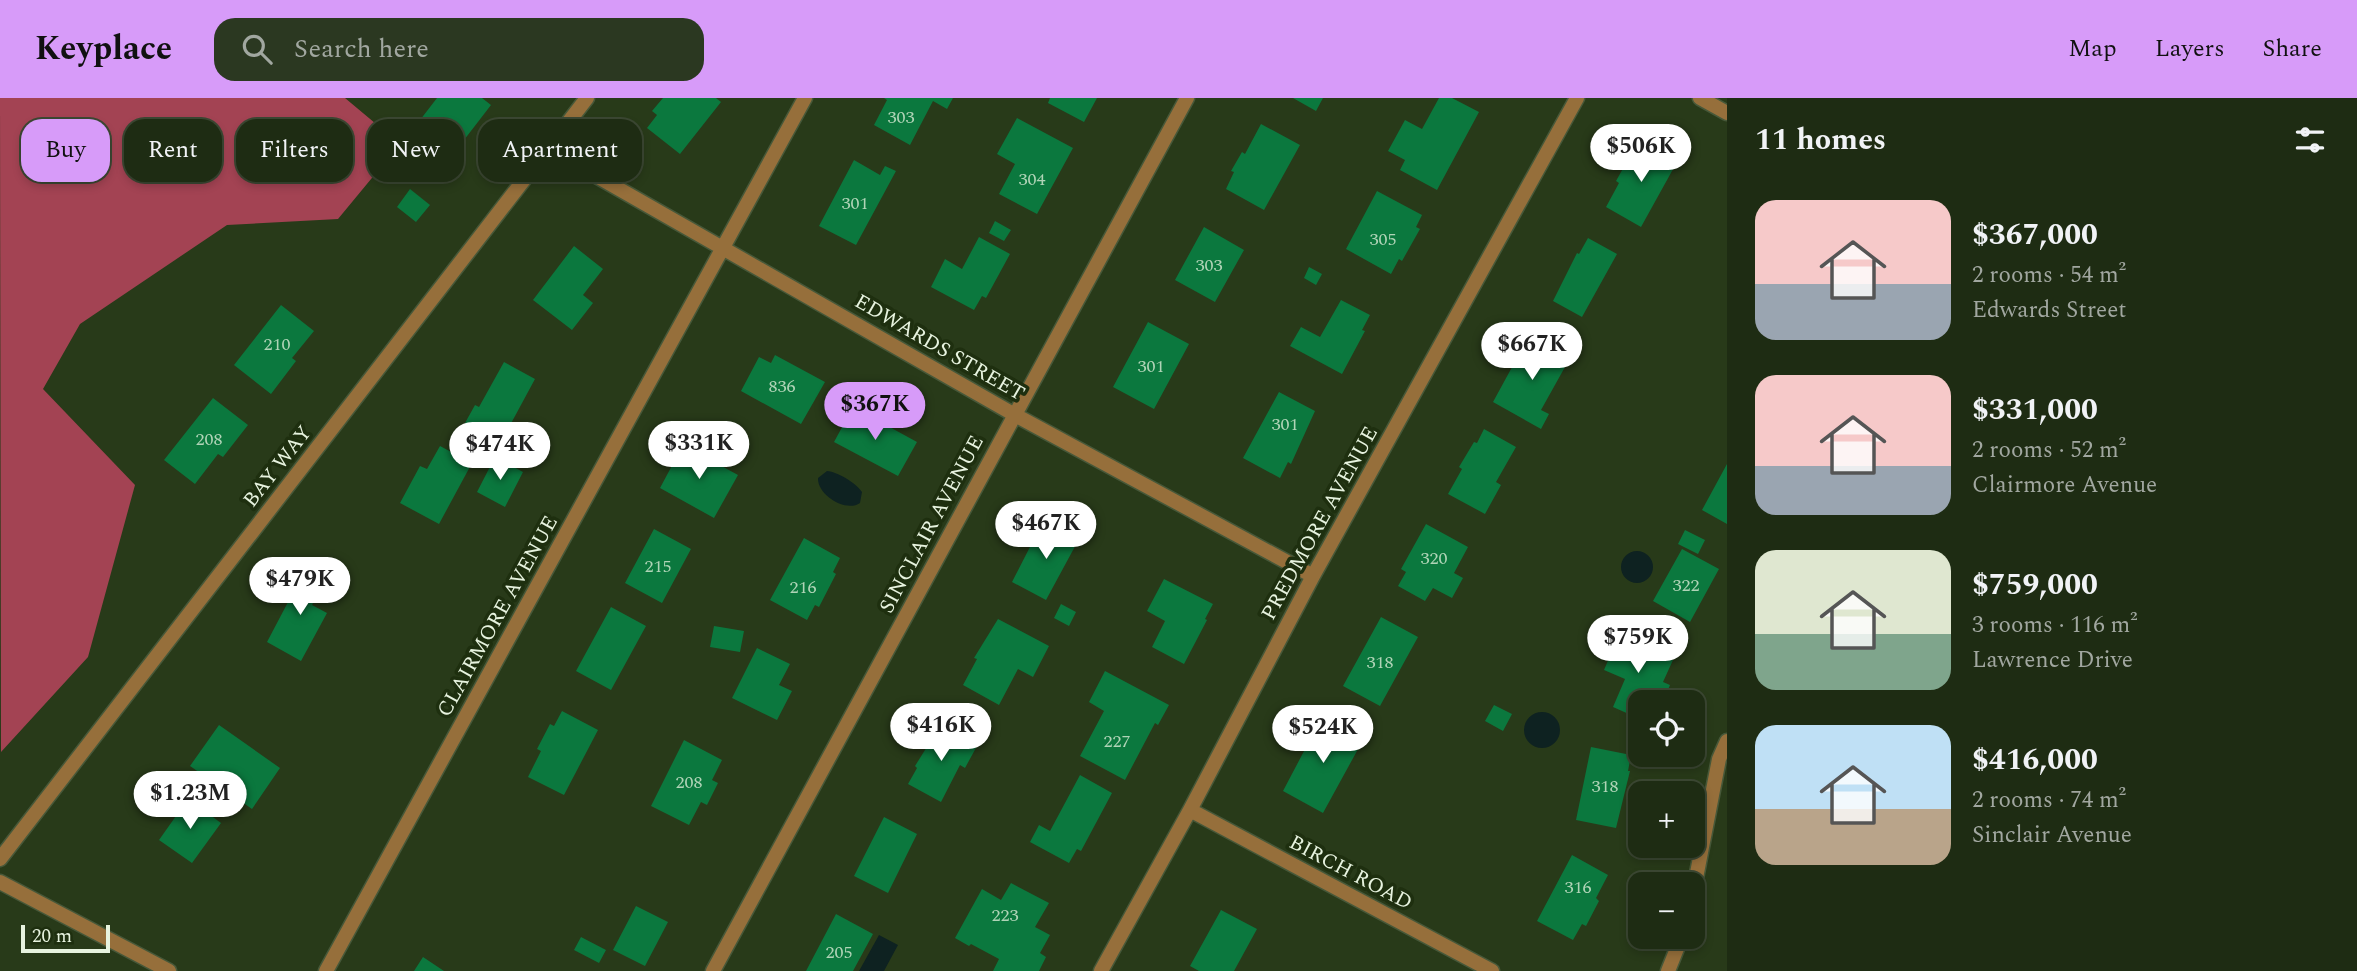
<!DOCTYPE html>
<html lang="en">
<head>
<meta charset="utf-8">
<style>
  body { margin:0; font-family:Spectral,serif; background:#2b3821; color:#f1f3f6; height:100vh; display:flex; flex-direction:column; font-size:26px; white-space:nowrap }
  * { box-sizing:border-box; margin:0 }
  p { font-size:23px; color:#a1a7a0 }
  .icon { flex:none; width:38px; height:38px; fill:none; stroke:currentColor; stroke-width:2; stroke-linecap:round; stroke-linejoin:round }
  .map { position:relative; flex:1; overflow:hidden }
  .side { display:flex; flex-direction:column; background:#1e2c13; width:630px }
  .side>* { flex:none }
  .top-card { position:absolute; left:21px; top:21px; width:665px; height:63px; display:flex; gap:14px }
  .fabs { position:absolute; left:1628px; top:592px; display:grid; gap:14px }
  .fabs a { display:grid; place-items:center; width:77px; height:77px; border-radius:14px; background:#1e2c13; box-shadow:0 4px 10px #0003,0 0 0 2px #3c4833; font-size:35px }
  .scale { position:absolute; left:21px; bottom:18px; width:89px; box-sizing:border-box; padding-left:7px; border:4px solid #e7f3df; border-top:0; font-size:19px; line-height:24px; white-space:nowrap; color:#e7f3df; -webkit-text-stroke:5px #1e2f0f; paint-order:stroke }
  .price { position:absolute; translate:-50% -60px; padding:0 16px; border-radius:24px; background:#fff; color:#222; font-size:23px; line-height:46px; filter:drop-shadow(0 2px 4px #0008) }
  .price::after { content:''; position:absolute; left:50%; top:42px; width:21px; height:16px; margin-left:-10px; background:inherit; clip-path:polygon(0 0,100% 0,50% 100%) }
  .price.selected { background:#d79bf9; color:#111 }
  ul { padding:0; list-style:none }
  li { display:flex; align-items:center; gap:21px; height:175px; padding:0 28px }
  li span { display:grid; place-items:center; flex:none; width:196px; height:140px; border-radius:21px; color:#555 }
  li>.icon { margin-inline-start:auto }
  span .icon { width:84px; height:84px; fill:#fffc; stroke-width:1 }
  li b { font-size:30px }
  h2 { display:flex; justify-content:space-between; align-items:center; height:84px; padding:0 28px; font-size:30px }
  .tag { padding:0 24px; border-radius:21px; background:#1e2c13; box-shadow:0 4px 10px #0003,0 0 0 2px #3c4833; font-size:24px; line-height:63px }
  .tag.selected { background:#d79bf9; color:#111 }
  header { display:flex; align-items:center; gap:42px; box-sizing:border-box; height:98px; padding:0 35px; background:#d79bf9; color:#111 }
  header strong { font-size:33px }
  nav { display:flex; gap:38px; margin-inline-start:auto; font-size:24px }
  .search { width:490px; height:63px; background:#2b3821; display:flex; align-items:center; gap:18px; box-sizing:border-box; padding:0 24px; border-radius:21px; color:#a1a7a0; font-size:26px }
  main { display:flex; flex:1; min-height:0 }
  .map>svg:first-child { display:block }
  .forest { fill:#a34353 }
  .water { fill:#0e2221 }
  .building { fill:#0b783e }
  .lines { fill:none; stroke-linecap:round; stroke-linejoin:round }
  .minor-casing { stroke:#475839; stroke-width:17 }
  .minor { stroke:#966f3b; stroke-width:14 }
  .labels { text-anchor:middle; stroke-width:7; stroke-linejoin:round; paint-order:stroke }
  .number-label { font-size:18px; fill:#b0d4b7 }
  .street-label { font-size:21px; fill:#e7f3df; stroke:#1e2f0f }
</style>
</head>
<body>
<header>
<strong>Keyplace</strong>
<div class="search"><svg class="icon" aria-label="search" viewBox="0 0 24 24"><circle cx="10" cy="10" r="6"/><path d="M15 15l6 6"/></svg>Search here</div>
<nav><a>Map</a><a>Layers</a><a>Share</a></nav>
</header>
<main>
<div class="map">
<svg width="1727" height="873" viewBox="0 0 1727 873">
  <rect width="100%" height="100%" fill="#283a19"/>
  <path class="forest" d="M0,0H345L400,46L338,121L227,127L80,226L43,291L135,387L88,559L1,654Z"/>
  <path class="water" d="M827,373C838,374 856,385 862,394L860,405C846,415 817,397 818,380Z
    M1621 469a16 16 0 1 1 32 0a16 16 0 1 1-32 0Z
    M1524 632a18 18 0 1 1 36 0a18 18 0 1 1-36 0Z
    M879,837L898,847L884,873H859Z"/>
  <path class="building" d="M437,0H482L491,7L454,55L460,60L443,81L400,48Z
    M663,0H716L721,4L680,56L647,30L657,17L652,13Z
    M884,0H953L947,11L933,3L910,47L874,27L887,2Z
    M1050,0H1097L1084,24L1048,5Z
    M1293,0H1323L1316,13Z
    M1439,0H1452L1479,14L1437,92L1400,72L1405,62L1388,53L1405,22L1422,31Z
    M1017,20L1073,50L1037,116L999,96L1015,66L997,56Z
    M1261,26L1300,47L1264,112L1226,91L1234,74L1231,73L1242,54L1245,56Z
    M1641,44L1677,64L1641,129L1606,109L1619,85L1616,83L1630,58L1633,60Z
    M854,62L880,77L885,68L896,73L856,147L819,128Z
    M410,91L430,107L416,124L397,109Z
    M1377,93L1422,117L1416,129L1420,131L1402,163L1399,161L1391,176L1346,151Z
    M995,123L1011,132L1004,143L989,135Z
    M1204,129L1244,152L1215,204L1175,182Z
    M979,139L1010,156L986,200L982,198L974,212L931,189L945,161L962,171Z
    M1588,140L1617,156L1582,219L1553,203L1577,155L1579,156Z
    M574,148L603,171L583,197L593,205L572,232L533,202Z
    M1309,169L1322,176L1316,187L1304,180Z
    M1341,202L1370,217L1362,232L1365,233L1342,276L1290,248L1301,229L1320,239Z
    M281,207L314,233L292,260L296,263L271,296L234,267Z
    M1148,224L1189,246L1154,311L1113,289Z
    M1529,238L1570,260L1541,312L1549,316L1541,331L1493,304Z
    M775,257L825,284L801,326L741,293L759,259L771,265Z
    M504,264L535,281L501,344L465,325L475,307L479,309Z
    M1279,294L1315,313L1291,366L1288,364L1280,380L1243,360Z
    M213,300L248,327L223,359L218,356L195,386L164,362Z
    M853,309L917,344L898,378L834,344Z
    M1484,331L1516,349L1496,384L1501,387L1485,416L1448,396L1462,371L1459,369L1474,344L1477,345Z
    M683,347L738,377L714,420L660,390Z
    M440,348L472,365L439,426L400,405L420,368L427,371Z
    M495,359L523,374L505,409L477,394Z
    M1727,366V426L1702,412Z
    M1048,424L1079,441L1046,502L1012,484L1032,445L1036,447Z
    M1426,426L1468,449L1454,475L1463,480L1452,500L1433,490L1425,503L1398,488L1406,474L1401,471Z
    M654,431L691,451L662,505L625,485Z
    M1685,432L1705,442L1698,456L1678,446Z
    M804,440L840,460L833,474L836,476L819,509L815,507L807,522L770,502Z
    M1682,451L1719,471L1690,524L1653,503Z
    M307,468L327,478L312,507L327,515L301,563L267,544Z
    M1164,481L1213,506L1205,521L1207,522L1184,566L1152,549L1165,523L1147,513Z
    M1061,506L1076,514L1069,528L1054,520Z
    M611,509L646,528L611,592L576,573Z
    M1381,519L1418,539L1380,608L1343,588Z
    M998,521L1049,548L1033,579L1018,571L999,607L963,587L977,561L974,560Z
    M714,528L744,533L740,554L710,549Z
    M1618,539L1673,562L1663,584L1670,587L1666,597L1659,594L1655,604H1640V621L1613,609L1625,581L1604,572Z
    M757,550L790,566L779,587L792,593L777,622L732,600Z
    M1105,573L1169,607L1158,627L1155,625L1125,682L1080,658L1104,613L1089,604Z
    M1494,607L1512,616L1503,633L1485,623Z
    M562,613L598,632L564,697L528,679L541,653L537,651L550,626L554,628Z
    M1322,619L1363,642L1323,715L1283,693Z
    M219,627L280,670L252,711L190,668Z
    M940,628L977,648L965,670L960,667L941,704L908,686L917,670L915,668Z
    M684,642L722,662L712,682L718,685L707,707L701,704L689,727L651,708Z
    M1591,649L1631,657L1628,673H1630L1616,730L1576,722Z
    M1080,677L1112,695L1081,753L1077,751L1069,765L1030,744L1039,727L1050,733Z
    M188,701L221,725L192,765L159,742Z
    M884,719L917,736L888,795L854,778Z
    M1572,757L1608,777L1596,800L1599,803L1586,828L1582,826L1573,842L1537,823Z
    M1011,785L1049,805L1035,829L1050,837L1040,855L1046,859L1039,873H993L999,861L971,846L969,848L955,840L982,791L1001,802Z
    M636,808L668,824L645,868L613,852Z
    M1221,812L1257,831L1234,873H1199L1190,868Z
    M836,816L873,836L853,873H806Z
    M581,839L606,852L599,865L574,852Z
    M423,859L444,873H414Z"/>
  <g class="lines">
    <defs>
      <path id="minor" d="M1700,0L1727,15
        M549,51L1015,317L1313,478
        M1190,712L1492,873
        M0,761L587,0
        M0,784L169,873
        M1692,801L1719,661L1727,643
        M326,873L805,0
        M713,873L1187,0
        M1101,873L1190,712L1313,478L1577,0
        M1668,873L1682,838"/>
    </defs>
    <use href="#minor" class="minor-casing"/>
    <use href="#minor" class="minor"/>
  </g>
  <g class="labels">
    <g class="number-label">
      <text x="901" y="25">303</text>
      <text x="1032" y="87">304</text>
      <text x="855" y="111">301</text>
      <text x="1383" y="147">305</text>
      <text x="1209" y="173">303</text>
      <text x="277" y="252">210</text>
      <text x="1151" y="274">301</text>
      <text x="782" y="294">836</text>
      <text x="1285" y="332">301</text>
      <text x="209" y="347">208</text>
      <text x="1434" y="466">320</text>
      <text x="658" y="474">215</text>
      <text x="1686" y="493">322</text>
      <text x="803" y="495">216</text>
      <text x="1380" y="570">318</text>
      <text x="1117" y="649">227</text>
      <text x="689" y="690">208</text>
      <text x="1605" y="694">318</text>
      <text x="1578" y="795">316</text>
      <text x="1005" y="823">223</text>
      <text x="839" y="860">205</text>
    </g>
    <g class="street-label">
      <text transform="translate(940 249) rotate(30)" y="7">EDWARDS STREET</text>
      <text transform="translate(277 368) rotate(-52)" y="7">BAY WAY</text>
      <text transform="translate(1319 425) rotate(-61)" y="7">PREDMORE AVENUE</text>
      <text transform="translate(931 426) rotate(-62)" y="7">SINCLAIR AVENUE</text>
      <text transform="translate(497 518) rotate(-61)" y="7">CLAIRMORE AVENUE</text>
      <text transform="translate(1351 774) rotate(28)" y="7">BIRCH ROAD</text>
    </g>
  </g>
</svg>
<div class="fabs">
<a><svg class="icon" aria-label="locate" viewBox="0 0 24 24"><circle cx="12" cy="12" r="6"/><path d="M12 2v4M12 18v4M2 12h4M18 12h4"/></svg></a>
<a>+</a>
<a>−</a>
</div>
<div class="scale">20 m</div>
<b class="price" style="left:1641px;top:86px">$506K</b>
<b class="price" style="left:1532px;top:284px">$667K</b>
<b class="price selected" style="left:875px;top:344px">$367K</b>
<b class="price" style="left:699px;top:383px">$331K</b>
<b class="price" style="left:500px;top:384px">$474K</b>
<b class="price" style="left:1046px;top:463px">$467K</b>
<b class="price" style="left:300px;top:519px">$479K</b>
<b class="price" style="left:1638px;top:577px">$759K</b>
<b class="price" style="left:941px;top:665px">$416K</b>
<b class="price" style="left:1323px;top:667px">$524K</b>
<b class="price" style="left:190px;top:733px">$1.23M</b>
<div class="top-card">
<a class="tag selected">Buy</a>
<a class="tag">Rent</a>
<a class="tag">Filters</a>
<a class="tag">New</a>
<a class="tag">Apartment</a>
</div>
</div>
<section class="side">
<h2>11 homes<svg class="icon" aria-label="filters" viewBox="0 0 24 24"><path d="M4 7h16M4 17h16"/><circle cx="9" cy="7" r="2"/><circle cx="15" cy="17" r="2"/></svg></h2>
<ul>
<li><span style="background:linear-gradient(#f6c9c9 60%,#9aa5b1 0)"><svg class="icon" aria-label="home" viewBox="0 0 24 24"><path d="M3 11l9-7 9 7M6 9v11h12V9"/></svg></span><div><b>$367,000</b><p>2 rooms · 54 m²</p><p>Edwards Street</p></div></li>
<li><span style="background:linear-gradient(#f6c9c9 65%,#9aa5b1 0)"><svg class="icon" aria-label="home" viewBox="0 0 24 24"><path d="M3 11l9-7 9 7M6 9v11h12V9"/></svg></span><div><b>$331,000</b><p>2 rooms · 52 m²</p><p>Clairmore Avenue</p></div></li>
<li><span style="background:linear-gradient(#dfe7d0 60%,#7fa58c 0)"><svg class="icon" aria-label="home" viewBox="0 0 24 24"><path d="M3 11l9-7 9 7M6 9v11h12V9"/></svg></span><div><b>$759,000</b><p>3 rooms · 116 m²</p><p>Lawrence Drive</p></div></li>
<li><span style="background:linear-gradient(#bfe0f5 60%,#b9a48a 0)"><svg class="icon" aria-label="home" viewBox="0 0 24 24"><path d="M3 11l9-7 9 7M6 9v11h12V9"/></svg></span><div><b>$416,000</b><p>2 rooms · 74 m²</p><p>Sinclair Avenue</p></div></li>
</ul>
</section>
</main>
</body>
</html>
